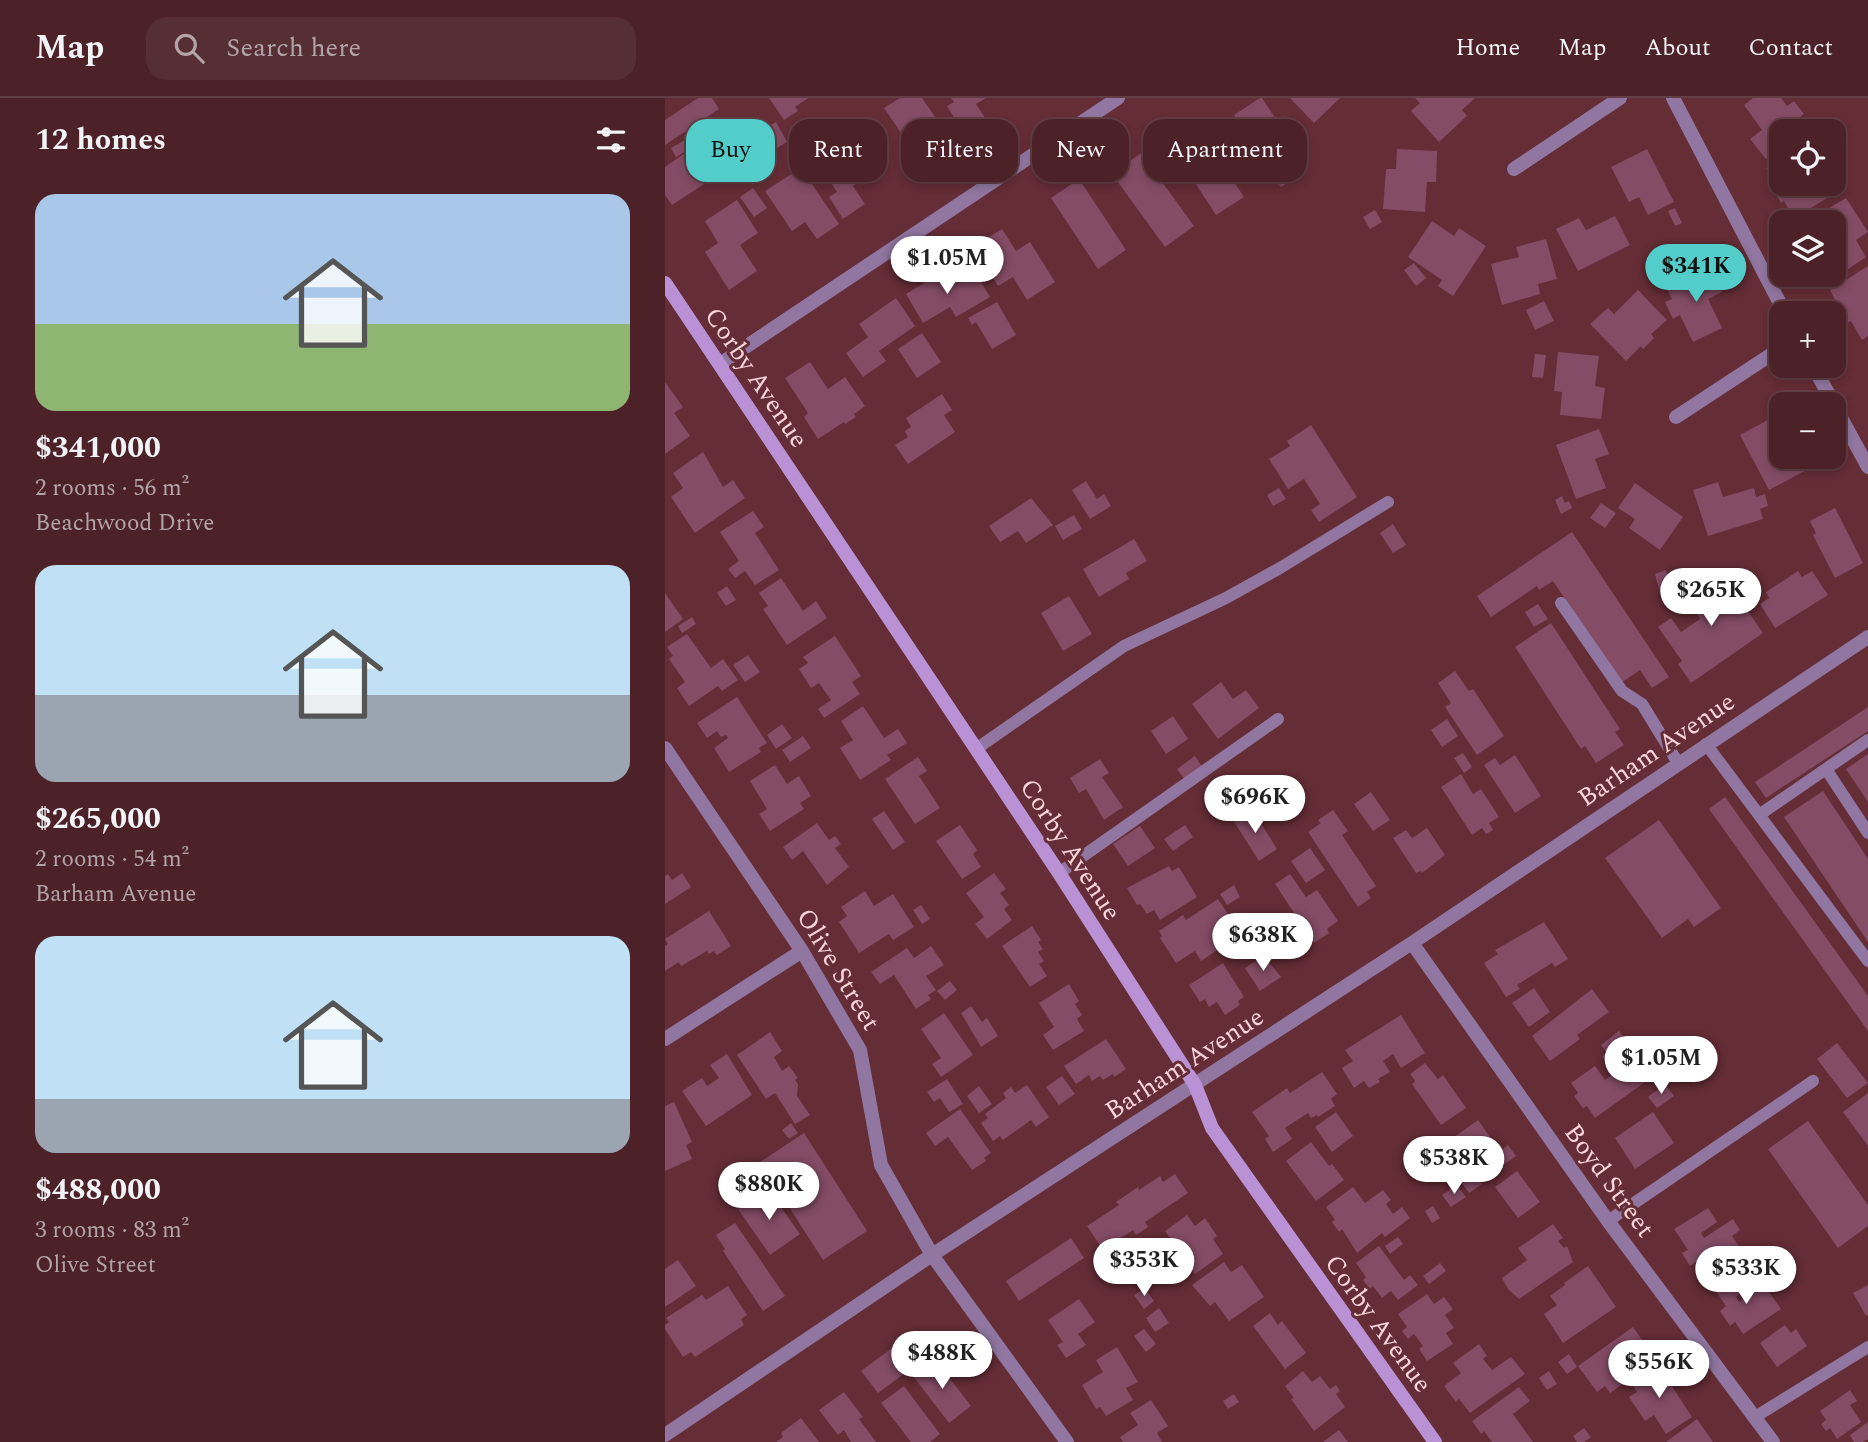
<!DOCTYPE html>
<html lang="en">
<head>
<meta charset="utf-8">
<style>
  body { margin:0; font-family:Spectral,serif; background:#562f34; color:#f1f3f6; height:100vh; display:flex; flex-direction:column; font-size:26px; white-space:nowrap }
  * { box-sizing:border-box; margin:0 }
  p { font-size:23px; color:#b2a4a8 }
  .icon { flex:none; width:38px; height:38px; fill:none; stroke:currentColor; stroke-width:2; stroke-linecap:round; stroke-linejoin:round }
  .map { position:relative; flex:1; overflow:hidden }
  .panel { display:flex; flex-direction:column; background:#4c2228; width:665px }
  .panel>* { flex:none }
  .hud { position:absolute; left:21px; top:21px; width:665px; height:63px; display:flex; gap:14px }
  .buttons { position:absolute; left:1104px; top:21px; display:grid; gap:14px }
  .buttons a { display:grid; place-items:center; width:77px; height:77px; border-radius:14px; background:#4c2228; box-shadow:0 4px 10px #0003,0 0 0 2px #633f45; font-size:35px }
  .price { position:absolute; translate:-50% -60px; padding:0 16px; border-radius:24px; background:#fff; color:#222; font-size:23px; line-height:46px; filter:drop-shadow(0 2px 4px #0008) }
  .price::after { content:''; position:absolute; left:50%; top:42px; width:21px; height:16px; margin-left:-10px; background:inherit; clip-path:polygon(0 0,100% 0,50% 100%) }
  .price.current { background:#53cdc9; color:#111 }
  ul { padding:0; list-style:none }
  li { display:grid; align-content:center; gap:14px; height:371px; padding:0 35px }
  li span { display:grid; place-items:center; height:217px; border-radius:21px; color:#555 }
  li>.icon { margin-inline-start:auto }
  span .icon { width:126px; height:126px; fill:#fffc; stroke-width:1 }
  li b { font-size:30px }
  h2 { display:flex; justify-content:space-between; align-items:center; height:84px; padding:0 35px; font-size:30px }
  .chip { padding:0 24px; border-radius:21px; background:#4c2228; box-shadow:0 4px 10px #0003,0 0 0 2px #633f45; font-size:24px; line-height:63px }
  .chip.current { background:#53cdc9; color:#111 }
  header { display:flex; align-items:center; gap:42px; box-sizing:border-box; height:98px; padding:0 35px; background:#4c2228; border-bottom:2px solid #633f45 }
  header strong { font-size:33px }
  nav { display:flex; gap:38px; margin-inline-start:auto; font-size:24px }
  .search { width:490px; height:63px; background:#562f34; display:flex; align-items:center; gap:18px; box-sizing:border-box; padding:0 24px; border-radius:21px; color:#b2a4a8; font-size:26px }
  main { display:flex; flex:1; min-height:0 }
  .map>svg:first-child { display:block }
  .building { fill:#844c65 }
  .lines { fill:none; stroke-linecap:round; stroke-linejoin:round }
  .lane { stroke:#9076a0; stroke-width:12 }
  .street { stroke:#9076a0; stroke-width:14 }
  .secondary { stroke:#bb91d5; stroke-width:14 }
  .labels { text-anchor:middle; stroke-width:6; stroke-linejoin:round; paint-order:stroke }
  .street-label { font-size:26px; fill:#fad5d9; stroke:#652d36 }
</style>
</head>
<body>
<header>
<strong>Map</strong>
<div class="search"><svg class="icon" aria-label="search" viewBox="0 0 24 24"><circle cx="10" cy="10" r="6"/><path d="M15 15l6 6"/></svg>Search here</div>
<nav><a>Home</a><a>Map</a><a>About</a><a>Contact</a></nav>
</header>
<main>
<section class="panel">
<h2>12 homes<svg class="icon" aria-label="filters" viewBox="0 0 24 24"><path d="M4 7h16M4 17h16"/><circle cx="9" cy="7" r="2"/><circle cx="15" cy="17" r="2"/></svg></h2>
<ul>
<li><span style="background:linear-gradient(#a9c7e8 60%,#8fb573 0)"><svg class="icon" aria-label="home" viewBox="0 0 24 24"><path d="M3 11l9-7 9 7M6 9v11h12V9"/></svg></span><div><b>$341,000</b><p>2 rooms · 56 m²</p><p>Beachwood Drive</p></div></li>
<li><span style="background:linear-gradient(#bfe0f5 60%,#9aa5b1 0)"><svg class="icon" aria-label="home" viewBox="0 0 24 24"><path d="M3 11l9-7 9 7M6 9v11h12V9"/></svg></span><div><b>$265,000</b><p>2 rooms · 54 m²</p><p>Barham Avenue</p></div></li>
<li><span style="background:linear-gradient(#bfe0f5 75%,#9aa5b1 0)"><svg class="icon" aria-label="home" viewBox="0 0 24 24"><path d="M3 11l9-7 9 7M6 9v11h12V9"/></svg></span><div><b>$488,000</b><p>3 rooms · 83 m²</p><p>Olive Street</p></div></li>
</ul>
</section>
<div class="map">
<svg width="1203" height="1344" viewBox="0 0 1203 1344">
  <rect width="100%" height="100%" fill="#652d36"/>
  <path class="building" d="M33,0H47L54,11L0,47V22Z
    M104,0H143L130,9L133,13L119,22Z
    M235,0H257L275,26L281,22L295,44L272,59L261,42L247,51L219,10Z
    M286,0H321L311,6L324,26L302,40L282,8L289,4Z
    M595,0H597L612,23L619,18L640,51L633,55L643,71L616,89L569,17Z
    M625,0H675L649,25Z
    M750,0H810L797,12L802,18L774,44L746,13L755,5Z
    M1088,0H1116L1122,8L1129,3L1139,16L1130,23L1137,33H1116V50L1101,61L1085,41L1097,32L1079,7Z
    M48,21L69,50L50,64L29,36Z
    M111,24L122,44L112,50L109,46L99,52L89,37Z
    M532,27L579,99L551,117L504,45Z
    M25,39L30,48L11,59L6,50Z
    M177,39L202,78L188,88L200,106L178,121L164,99L172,94L149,58Z
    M26,51L38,69L31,74L39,86L7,107L0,97V69Z
    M732,51L772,53L771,84H762L760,114L718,111L721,71H731Z
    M982,51L1009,104L983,117L974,99L964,104L946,69Z
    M476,55L529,128L500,149L447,76Z
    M1116,61V86H1156L1164,99L1129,120L1119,103L1116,105L1107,89L1111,87L1101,70Z
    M136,70L174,126L152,141L140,124L127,133L100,93Z
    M414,81L461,152L433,171L386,100Z
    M88,90L102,110L89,119L75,99Z
    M1181,100L1203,134L1191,142L1201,159L1167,182L1164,177H1169V124H1141Z
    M72,102L93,135L75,147L92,173L64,192L40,154L53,145L40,123Z
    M1010,110L1017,125L1010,128L1003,113Z
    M710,112L717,124L705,131L698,119Z
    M950,118L965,147L913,173L891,131L914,120L921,132Z
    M767,123L789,138L794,130L821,148L788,198L773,188L777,182L743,159Z
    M337,131L351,153L365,144L390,184L362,202L348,179L333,188L324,173L319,176L307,158L315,153L311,147Z
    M881,141L892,181L873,186L875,196L837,207L826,166L854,159L851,149Z
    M1011,153L1018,167L1002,175L995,161Z
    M749,165L761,180L751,188L739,172Z
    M1203,168V238L1197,242L1186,223L1182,225L1165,192Z
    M1046,170L1057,194L1043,201L1057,230L1028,244L1015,217L1008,221L1000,204L1007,201L1002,191Z
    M309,172L325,199L291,219L285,209L258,225L241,196L279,173L286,186Z
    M973,192L1002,222L986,236L989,240L978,251L976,248L961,263L925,226L943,210L950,217V215Z
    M231,200L250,228L214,253L221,263L198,279L181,255L203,239L194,226Z
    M879,203L889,223L870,232L861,212Z
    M332,204L351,237L327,251L311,224L307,227L303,220Z
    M257,235L276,264L252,280L233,251Z
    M893,254L934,258L930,288L940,290L936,321L895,317L897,294L889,293Z
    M870,256L881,257L878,280L867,279Z
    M145,264L163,291L180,279L200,308L189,316L191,319L180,326L179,324L153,341L139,319L143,315L120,280Z
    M0,284L18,309L9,315L25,338L0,356Z
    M277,296L287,312L279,317L290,334L243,366L230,347L243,339L240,333L246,329L241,320Z
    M1112,317L1116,326V359H1144L1149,368L1104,392L1075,337Z
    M646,327L692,399L654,424L646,412L655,406L639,381L623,391L604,361L625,348L622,343Z
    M934,331L944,356L930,361L941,390L911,401L891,347Z
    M38,354L58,389L68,382L80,400L30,435L6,399L18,390L8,375Z
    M421,383L432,401L439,396L446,408L425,421L407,392Z
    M1053,384L1058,399L1089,390L1091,399L1100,396L1103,408L1095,411L1098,421L1043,438L1028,392Z
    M970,385L1018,419L995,452L964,430L970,421L953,410Z
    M614,390L621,401L608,408L602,397Z
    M897,398L900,405L904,403L907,410L896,416L890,402Z
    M366,400L388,427L361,445L353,433L335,444L324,428Z
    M936,405L951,415L940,430L925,420Z
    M1170,410L1198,465L1170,480L1148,437L1151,435L1145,423Z
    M88,413L99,429L90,435L114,472L90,487L80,473L70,480L63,471L74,463L55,434Z
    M409,417L417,431L398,442L390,428Z
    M728,426L741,447L728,455L715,435Z
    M907,434L1004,579L987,590L975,572L956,585L888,483L874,492L872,488L826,519L812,498Z
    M469,441L482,463L461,475L464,481L434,499L418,471Z
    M1001,472L1006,491L995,495L990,476Z
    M1055,473L1098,535L1026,585L1013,566L1017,563L993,529L1006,520L1016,534L1035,521L1032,515L1028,517L1016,499Z
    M1133,473L1137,479L1147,473L1163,497L1110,530L1095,506L1104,500L1101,494Z
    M116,480L138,513L151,503L162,520L122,547L98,511L103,508L94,495Z
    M62,488L71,502L61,508L52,495Z
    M0,495L18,521L0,534Z
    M404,498L427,536L398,553L376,515Z
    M873,506L883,521L869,529L860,514Z
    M27,519L31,526L17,535L13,528Z
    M886,525L955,631L950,634L959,647L931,665L920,648L916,651L850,549Z
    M22,536L46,570L58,561L73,582L57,593L53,588L24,608L12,590L20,584L4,561L8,558L2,549Z
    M170,538L196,578L187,584L195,596L159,620L153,611L166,602L154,585L146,590L134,571L143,565L138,559Z
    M83,557L95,574L80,584L68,567Z
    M790,573L804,593L808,591L839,638L812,657L780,609L786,605L773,585Z
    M556,584L568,601L581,592L594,610L553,641L527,606Z
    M72,599L102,645L94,650L96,654L64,674L49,650L63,640L61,637L56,639L52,633L42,640L32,625Z
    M198,608L219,640L233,631L242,645L222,657L226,662L195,682L175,650L188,642L176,623Z
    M1203,609V633L1101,700L1090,684Z
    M508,618L523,641L501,656L486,633Z
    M782,621L793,638L777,649L766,632Z
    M117,626L127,640L111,651L102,637Z
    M138,638L146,650L125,664L117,652Z
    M798,655L807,669L799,675L789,660Z
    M1203,656V704L1181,671Z
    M850,657L876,698L850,715L819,667L830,660L835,667Z
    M530,658L538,670L520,682L512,671Z
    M253,659L262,673L254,678L275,710L250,726L220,681Z
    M435,661L444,675L437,679L458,709L439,722L421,691L414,695L405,680Z
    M110,667L122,686L134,678L146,698L135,705L139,711L105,733L94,716L102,711L85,683Z
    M796,676L808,696L816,691L834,719L824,725L828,732L821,736L817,730L807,737L776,689Z
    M1158,693L1203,761V844L1119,719Z
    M706,694L725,722L708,733L689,706Z
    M1060,699L1203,898V933L1044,711Z
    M587,711L612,751L594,763L568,722Z
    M668,712L683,733L677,737L711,788L702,794L706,800L693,809L643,734L656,725L653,722Z
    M219,713L240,744L228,752L207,721Z
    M994,722L1056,810L1029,829L1023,821L997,840L940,760Z
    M152,725L164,742L170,738L176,746L170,750L184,769L162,787L138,753L127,762L118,749Z
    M295,727L312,752L308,756L316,769L297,781L271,743Z
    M520,727L528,739L508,753L499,741Z
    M475,728L490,750L463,768L448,746Z
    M762,730L780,757L757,775L756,773L751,775L728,740L741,732L747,740Z
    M645,750L660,772L641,785L626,763Z
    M504,768L507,773L514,769L532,799L495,822L489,812L482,816L475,806L472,807L462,790Z
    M17,775L26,789L0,806V778L3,776L7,782Z
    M329,775L341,791L335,795L344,807L339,811L347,822L322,841L310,826L319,819L301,795Z
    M625,776L641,799L652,792L673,823L662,831L664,835L649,845L610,786Z
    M569,787L575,799L562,807L555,796Z
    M200,793L209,808L228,796L249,829L228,842L224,836L194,855L174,824L182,818L176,809Z
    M553,801L576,836L536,863L530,853L511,865L495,840L497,838L494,833L518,817L521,822Z
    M256,807L265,821L257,826L248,812Z
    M44,813L66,848L52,857L49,853L44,856L42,853L16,868L14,864L0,873V848L3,846L0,841Z
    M586,817L593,826L581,834L574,825Z
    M879,824L903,861L890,869L887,865L852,887L855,891L841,899L819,865L833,856L830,852Z
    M367,828L376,842L373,844L378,851L373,854L379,863L374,866L382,878L365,889L337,848Z
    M266,848L279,867L261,878L271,892L263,897L266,901L251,911L229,877L215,886L206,874L242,850L249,860Z
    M599,858L616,879L595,893L580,870Z
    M558,865L579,899L573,903L575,907L560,917L552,904L544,909L540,901L535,904L524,887Z
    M285,883L292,892L280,902L272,893Z
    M404,886L414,903L410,906L417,917L412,921L419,933L388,952L378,937L389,929L374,905Z
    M869,890L885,914L864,929L847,905Z
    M927,891L944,914L912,937L915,941L885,963L867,938Z
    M306,908L317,924L322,920L333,938L316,949L296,915Z
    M279,915L308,957L276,979L267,966L276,960L256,931Z
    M736,917L760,955L736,970L728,956L718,963L725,974L713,981L715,984L704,990L699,983L689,990L677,970L688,963L680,952Z
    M954,933L987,979L930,1020L922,1008L918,1010L909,998L913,995L906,985L930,968L940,982L949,975L937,958L942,955L936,947Z
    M105,934L117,953L109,959L117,973L124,968L133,980L130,982L133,986L132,998L145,1017L130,1026L110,995L101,1001L72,957Z
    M441,941L461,971L449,979L448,976L438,982L435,978L427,983L424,977L411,986L399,968Z
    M1172,945L1203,985L1182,1000L1152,961Z
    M62,956L87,997L41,1028L17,993L37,980L42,988L54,980L45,967Z
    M760,965L773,981L778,977L801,1010L776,1027L747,986L750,983L745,976Z
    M657,974L672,996L666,1001L670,1008L653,1019L652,1017L646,1020L643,1015L620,1030L627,1041L608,1054L600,1041L604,1038L587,1014L622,990L625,995Z
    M397,978L410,996L394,1007L381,989Z
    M282,981L298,1006L284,1014L275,1000L269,1004L262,994Z
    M1000,986L1009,998L992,1010L983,999Z
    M362,987L384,1019L371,1029L366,1022L338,1042L335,1038L328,1043L316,1025L323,1020L320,1016L341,1000L338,995L346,989L350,995Z
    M314,988L327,1006L314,1015L302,998Z
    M1203,995V1048L1178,1014Z
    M9,1004L27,1044L21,1047L27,1061L0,1073V1008Z
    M295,1011L326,1055L319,1060L321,1063L307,1072L283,1039L270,1048L261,1035Z
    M671,1014L688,1038L667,1054L650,1029Z
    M988,1014L1009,1045L970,1071L950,1040Z
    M813,1022L835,1053L843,1047L851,1058L815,1083L817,1086L804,1095L791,1077L803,1068L785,1042Z
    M1143,1023L1203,1107V1128L1173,1150L1103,1051Z
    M126,1025L133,1035L124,1041L117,1032Z
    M139,1035L202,1133L158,1162L95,1064Z
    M646,1044L664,1068L667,1066L679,1082L651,1103L621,1063Z
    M90,1072L95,1078L82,1087L77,1080Z
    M852,1073L875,1104L853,1120L830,1089Z
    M510,1076L523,1095L480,1124L483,1129L471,1137L468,1132L438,1152L422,1128L454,1107L451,1104L473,1089L474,1092L495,1078L498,1084Z
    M792,1087L801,1099L786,1109L777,1097Z
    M688,1089L700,1105L718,1092L726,1102L721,1106L728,1116L737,1109L745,1120L720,1139L717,1135L692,1155L677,1131L674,1134L667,1124L670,1122L661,1109Z
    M103,1091L135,1136L105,1157L73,1111Z
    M768,1108L775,1120L767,1125L760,1113Z
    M1043,1110L1052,1124L1036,1135L1039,1140L1068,1121L1075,1132L1067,1138L1076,1151L1038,1176L1031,1164L1025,1168L1017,1155L1023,1152L1009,1131Z
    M522,1117L530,1128L540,1120L552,1138L548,1141L558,1156L530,1176L500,1133Z
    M70,1125L120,1198L98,1213L58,1153L60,1151L51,1137Z
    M888,1126L898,1140L893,1143L899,1150L902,1148L908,1164L854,1201L843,1191L837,1180L862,1162L853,1150Z
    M733,1139L738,1146L725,1156L720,1148Z
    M406,1140L419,1160L354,1203L341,1183Z
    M714,1148L739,1182L745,1177L753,1187L733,1202L726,1193L717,1200L708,1188L705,1191L698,1182L701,1179L691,1165Z
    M13,1162L31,1188L0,1209V1171Z
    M559,1164L566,1174L577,1167L599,1199L564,1223L550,1204L545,1208L527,1187Z
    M775,1165L781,1173L764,1186L758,1178Z
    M923,1168L951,1209L898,1245L879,1216L892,1207L885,1198L900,1187L899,1185Z
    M1066,1181L1076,1195L1071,1199L1074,1204L1099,1187L1116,1211L1078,1236L1070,1224L1065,1228L1055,1213L1061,1208L1050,1192Z
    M1203,1187V1216L1201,1218L1188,1195Z
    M63,1188L82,1217L76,1221L79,1227L30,1259L26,1254L18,1259L0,1231V1227L4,1224L1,1220L37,1197L41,1202Z
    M480,1190L489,1203L479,1211L469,1197Z
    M762,1196L769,1206L779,1199L788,1211L780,1217L789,1230L781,1235L788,1246L762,1263L754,1251L758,1248L749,1236L743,1241L737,1233L742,1229L733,1216Z
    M414,1201L430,1224L413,1236L421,1247L401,1260L392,1247L398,1244L383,1222Z
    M494,1210L504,1225L490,1234L481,1220Z
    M605,1215L613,1227L617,1223L641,1255L620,1271L588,1228Z
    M1120,1227L1126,1235L1131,1231L1142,1248L1112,1269L1095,1245Z
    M968,1229L991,1262L945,1295L940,1288L932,1294L913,1268Z
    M479,1231L491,1246L481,1254L469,1238Z
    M250,1233L266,1256L213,1295L196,1273Z
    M814,1246L822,1258L818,1261L827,1272L846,1259L860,1276L805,1315L794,1301L791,1304L779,1288L796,1275L788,1265Z
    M452,1249L473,1284L461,1290L468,1302L441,1318L435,1309L431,1311L417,1287L438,1274L431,1262Z
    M904,1256L912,1269L902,1276L893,1264Z
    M270,1261L306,1308L284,1325L248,1278Z
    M993,1267L1027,1319L1001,1336L989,1317L980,1323L964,1299L972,1294L966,1285Z
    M638,1273L647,1284L655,1278L665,1291L671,1287L675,1293L671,1296L680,1309L649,1333L626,1301L629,1300L620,1288Z
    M884,1273L892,1286L882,1292L874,1280Z
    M239,1288L275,1336L265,1344H246L216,1305Z
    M854,1289L865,1303L848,1316L868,1344H827L819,1333L816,1336L807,1323Z
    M1185,1292L1192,1303L1185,1307L1196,1324L1172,1341L1165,1330L1161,1333L1156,1326L1161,1322L1155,1313Z
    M179,1294L198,1319L194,1321L211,1344H186L179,1332L173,1337L154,1312Z
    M569,1296L574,1304L563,1311L558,1303Z
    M486,1302L503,1328L492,1335L497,1344H458L455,1339L473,1327L465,1315Z
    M136,1320L154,1344H111L118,1339L116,1335Z
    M1032,1321L1048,1344H1001Z
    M1203,1324V1341L1198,1344H1189L1185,1337Z
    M919,1330L926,1339L919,1344H912L908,1338Z
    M674,1332L683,1344H658Z"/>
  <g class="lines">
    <path class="lane" d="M896,505L957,593L977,606L1013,665
      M1041,646L1203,863
      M311,651L459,548L561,500L615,470L723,404
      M1161,671L1203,735
      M1094,717L1203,642
      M394,775L613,621
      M943,1123L1148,983
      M1090,1319L1203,1249"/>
    <path class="street" d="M1008,0L1120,215
      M849,71L955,0
      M55,266L453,0
      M1148,268L1169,306
      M1169,307L1203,369
      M1011,319L1116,250
      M0,650L137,853L195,952L216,1067L267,1157L402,1344
      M747,845L943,1123L1108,1344
      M0,941L137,853
      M0,1337L267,1157L747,845L1203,539"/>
    <path class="secondary" d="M0,185L394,775L530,987L547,1030L770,1344"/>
  </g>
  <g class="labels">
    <g class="street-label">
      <text transform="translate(92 279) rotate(56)" y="9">Corby Avenue</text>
      <text transform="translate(991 651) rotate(-34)" y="9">Barham Avenue</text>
      <text transform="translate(406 751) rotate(57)" y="9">Corby Avenue</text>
      <text transform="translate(174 871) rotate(59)" y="9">Olive Street</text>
      <text transform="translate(519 965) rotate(-33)" y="9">Barham Avenue</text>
      <text transform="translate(945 1082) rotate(54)" y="9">Boyd Street</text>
      <text transform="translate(714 1225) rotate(54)" y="9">Corby Avenue</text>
    </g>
  </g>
</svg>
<div class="buttons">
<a><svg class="icon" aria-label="locate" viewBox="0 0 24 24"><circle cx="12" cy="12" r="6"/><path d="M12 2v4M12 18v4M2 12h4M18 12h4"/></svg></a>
<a><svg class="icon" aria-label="layers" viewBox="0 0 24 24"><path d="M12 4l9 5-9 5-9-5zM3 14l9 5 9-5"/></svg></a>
<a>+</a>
<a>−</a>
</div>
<b class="price" style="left:282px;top:198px">$1.05M</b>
<b class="price current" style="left:1031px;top:206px">$341K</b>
<b class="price" style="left:1046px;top:530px">$265K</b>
<b class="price" style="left:590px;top:737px">$696K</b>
<b class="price" style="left:598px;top:875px">$638K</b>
<b class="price" style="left:996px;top:998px">$1.05M</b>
<b class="price" style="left:789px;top:1098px">$538K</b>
<b class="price" style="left:104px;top:1124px">$880K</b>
<b class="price" style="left:479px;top:1200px">$353K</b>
<b class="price" style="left:1081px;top:1208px">$533K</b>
<b class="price" style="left:277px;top:1293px">$488K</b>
<b class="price" style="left:994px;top:1302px">$556K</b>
<div class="hud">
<a class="chip current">Buy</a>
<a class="chip">Rent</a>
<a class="chip">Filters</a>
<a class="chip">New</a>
<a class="chip">Apartment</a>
</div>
</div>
</main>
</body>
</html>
